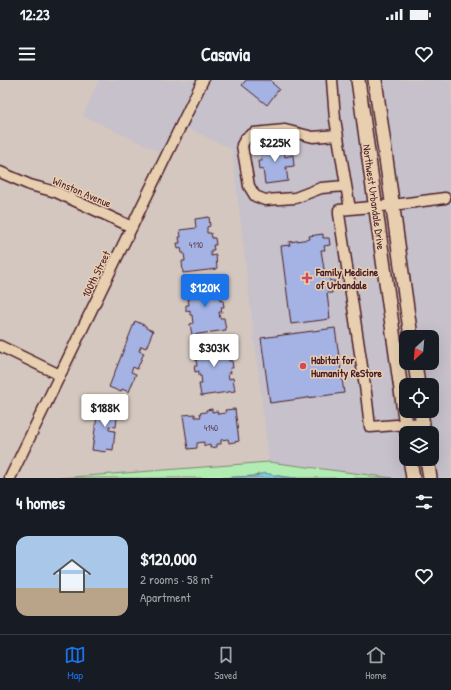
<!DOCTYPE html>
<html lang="en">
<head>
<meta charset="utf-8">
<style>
  body { margin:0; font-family:"Patrick Hand",sans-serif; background:#20242c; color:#f1f3f6; height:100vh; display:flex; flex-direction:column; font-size:15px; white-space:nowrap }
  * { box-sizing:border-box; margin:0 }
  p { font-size:13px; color:#9ea1a6 }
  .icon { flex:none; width:22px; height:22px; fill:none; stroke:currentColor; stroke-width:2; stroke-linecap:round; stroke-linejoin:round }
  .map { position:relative; height:398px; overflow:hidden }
  .panel { display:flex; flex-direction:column; background:#171b24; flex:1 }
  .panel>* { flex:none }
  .needle { width:26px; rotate:206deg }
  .buttons { position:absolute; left:399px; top:250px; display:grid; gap:8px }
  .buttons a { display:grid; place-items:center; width:40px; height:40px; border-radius:8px; background:#171b24; box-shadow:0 4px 16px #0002; font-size:20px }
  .price { position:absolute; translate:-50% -34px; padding:0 9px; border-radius:4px; background:#fff; color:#222; font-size:13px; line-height:26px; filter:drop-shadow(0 1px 2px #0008) }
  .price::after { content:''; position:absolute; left:50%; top:24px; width:12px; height:9px; margin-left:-6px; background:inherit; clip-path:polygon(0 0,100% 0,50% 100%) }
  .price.current { background:#1a73e8; color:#fff }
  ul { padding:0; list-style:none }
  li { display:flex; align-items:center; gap:12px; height:100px; padding:0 16px }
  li+li { border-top:1px solid #363941 }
  li span { display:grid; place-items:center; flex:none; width:112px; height:80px; border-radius:12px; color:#555 }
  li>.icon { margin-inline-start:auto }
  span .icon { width:48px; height:48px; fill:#fffc; stroke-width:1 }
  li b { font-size:17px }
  h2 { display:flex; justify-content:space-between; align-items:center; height:48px; padding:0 16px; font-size:17px }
  .status { display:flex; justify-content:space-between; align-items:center; height:28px; padding:0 20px; background:#171b24; direction:ltr }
  .status svg { height:11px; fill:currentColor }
  header { display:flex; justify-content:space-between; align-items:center; height:52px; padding:0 16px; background:#171b24; font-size:18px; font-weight:800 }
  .tab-bar { display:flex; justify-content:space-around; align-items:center; height:56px; border-top:1px solid #363941; background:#171b24; font-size:11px; color:#9ea1a6 }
  .tab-bar a { display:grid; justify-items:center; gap:2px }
  .tab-bar .current { color:#1a73e8 }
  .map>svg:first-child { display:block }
  .built { fill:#c6c1ca }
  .green { fill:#b1edb3; stroke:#7e866f }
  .water { fill:#7ecddb; stroke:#698795 }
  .building { fill:#a4b3e3; stroke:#4a1f2b }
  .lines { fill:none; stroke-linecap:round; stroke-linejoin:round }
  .minor-casing { stroke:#4a1f2b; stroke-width:13 }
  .major-casing { stroke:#4a1f2b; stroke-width:16 }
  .minor { stroke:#e8cfb0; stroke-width:10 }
  .major { stroke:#e8cfb0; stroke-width:13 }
  .poi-dot { fill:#d1495b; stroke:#e8cfb0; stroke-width:1.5 }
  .labels { text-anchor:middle; stroke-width:3; stroke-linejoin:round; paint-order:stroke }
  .number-label { font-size:9px; fill:#604459 }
  .street-label { font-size:11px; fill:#4a1f2b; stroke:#e8cfb0 }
  .poi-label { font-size:11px; font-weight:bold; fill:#4a1f2b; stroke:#e8cfb0; text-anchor:start }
</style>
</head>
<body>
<div class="status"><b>12:23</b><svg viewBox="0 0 49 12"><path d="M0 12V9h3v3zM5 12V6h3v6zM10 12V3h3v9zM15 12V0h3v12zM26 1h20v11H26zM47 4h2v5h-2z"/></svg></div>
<header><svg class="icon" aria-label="menu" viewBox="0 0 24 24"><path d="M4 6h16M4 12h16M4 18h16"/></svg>Casavia<svg class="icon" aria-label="heart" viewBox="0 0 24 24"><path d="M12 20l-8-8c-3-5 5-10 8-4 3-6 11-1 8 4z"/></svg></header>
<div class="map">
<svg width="451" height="398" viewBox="0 0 451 398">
  <rect width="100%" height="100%" fill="#d4c7bf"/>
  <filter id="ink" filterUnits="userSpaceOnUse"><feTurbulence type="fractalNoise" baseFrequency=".025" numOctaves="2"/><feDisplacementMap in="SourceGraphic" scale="8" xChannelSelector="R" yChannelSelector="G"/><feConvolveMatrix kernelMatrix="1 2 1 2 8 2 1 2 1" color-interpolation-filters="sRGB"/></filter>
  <g filter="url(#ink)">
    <path class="built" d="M99,0H358L406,353V379L413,398H392L269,382L232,69L181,45L167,75L83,36Z
      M375,0H451V398H430L432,379V353H424L421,331H432V305H418L415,283H432V257H411Z"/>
    <path class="green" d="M269,382L392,398H297L258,394L256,396L217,398H60Z"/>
    <path class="water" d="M264,393L284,397L297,398H217L256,396Z"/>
    <path class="building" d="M246,0H270L273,2L272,3L279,9L267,25L242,5Z
      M283,63L285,77L293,75L294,86L286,87L288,101L265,104L263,89L259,90L258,81H262L260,66Z
      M209,137L210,146L207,147V153H211L212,158H215L216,165H213L214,170H211V176L216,175L217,189L183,193L182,181H185L184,173H182L181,168L178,169L177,163H180L179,157H181L180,150L196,148L195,139Z
      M323,154V158H329L330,165L324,166L325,170H321L325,195H329L330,201H335L336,208L332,209V213H327L330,239L291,244L281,166L290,165L289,162L310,159L309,156Z
      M217,200L218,208L215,209L216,216L219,215L220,221L223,220L224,227H221L222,232H219L220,238H224L226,250L192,255L190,244L193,243L192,235H190V230L186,231V225H189L188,219H190L189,212H187L186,204Z
      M135,241L146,246V248L153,251L146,268L141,266L139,271L144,273L137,289L133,287L131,292L136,294L129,312L122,309L121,312L109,307Z
      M335,248L344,313L270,323L261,258Z
      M226,260L227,269L224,270L225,276H228L229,281H232L233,288H230L231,293H228L229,299L233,298L235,311L201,316L199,304H202L201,296H199V291L195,292L194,286H197L196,280L198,279L197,273H196L194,264Z
      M99,322L113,324L112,328L118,329L116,347L109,346V350L115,351L113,370L107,369L106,372L92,370Z
      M212,329V332L217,331L218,334L226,333L225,330L235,329L239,361L229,363L228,359L221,360V364H217V367L210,368V365L204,366V362L197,363V368L188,369L183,335L195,334V337H201L200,333L206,332V330Z"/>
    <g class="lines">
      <defs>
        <path id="minor" d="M332,0L335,39L350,129L339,130V134L366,313L370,347L422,343
          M337,55L313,57L285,50L254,53L246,58L242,65L249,106L255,116L265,120L295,118L321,108L345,106
          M0,92L30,105L56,112L132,147
          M350,129L393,125L445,118
          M0,266L60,295
          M10,398L203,0"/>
        <path id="major" d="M358,0L407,353
          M375,0L411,257
          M415,283L418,305
          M421,331L424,353
          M410,379L413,398
          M427,379L430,398"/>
      </defs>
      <use href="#minor" class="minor-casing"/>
      <use href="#major" class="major-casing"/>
      <use href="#minor" class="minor"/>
      <use href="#major" class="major"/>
    </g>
  </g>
  <g class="poi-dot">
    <path d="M305 192h4v4h4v4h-4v4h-4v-4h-4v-4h4z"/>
    <circle cx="303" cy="286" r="4"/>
  </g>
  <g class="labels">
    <g class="number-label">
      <text x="196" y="168">4110</text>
      <text x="211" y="351">4140</text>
    </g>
    <g class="street-label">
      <text transform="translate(82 112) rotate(23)" y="4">Winston Avenue</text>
      <text transform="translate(374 117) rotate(82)" y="4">Northwest Urbandale Drive</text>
      <text transform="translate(96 194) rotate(-64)" y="4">100th Street</text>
    </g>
    <g class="poi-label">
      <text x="316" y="196">Family Medicine<tspan x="316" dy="13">of Urbandale</tspan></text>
      <text x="311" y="284">Habitat for<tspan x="311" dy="13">Humanity ReStore</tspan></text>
    </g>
  </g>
</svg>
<div class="buttons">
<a><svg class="needle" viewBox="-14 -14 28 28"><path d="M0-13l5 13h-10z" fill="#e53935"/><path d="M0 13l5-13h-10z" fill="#9ea1a6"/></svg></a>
<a><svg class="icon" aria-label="locate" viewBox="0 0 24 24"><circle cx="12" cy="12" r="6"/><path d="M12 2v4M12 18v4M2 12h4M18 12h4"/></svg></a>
<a><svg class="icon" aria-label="layers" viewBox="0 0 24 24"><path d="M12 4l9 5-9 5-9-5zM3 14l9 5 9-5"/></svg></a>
</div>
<b class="price" style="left:275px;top:83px">$225K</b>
<b class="price current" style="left:205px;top:228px">$120K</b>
<b class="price" style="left:214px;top:288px">$303K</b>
<b class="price" style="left:105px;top:348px">$188K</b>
</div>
<section class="panel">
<h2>4 homes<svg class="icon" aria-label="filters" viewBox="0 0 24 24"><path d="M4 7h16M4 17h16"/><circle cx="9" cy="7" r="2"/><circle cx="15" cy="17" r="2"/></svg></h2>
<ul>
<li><span style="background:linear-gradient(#a9c7e8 65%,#b9a48a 0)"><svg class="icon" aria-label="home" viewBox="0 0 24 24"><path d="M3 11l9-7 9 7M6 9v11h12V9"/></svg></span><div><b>$120,000</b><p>2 rooms · 58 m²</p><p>Apartment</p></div><svg class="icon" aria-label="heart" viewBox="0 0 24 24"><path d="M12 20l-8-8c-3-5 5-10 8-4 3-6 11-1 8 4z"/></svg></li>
</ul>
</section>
<nav class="tab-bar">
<a class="current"><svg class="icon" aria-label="map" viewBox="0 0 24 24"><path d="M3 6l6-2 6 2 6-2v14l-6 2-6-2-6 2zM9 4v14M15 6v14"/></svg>Map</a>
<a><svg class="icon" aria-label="saved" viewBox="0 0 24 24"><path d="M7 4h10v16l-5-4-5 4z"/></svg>Saved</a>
<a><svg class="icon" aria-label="home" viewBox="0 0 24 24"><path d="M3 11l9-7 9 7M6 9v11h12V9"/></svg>Home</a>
</nav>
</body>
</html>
